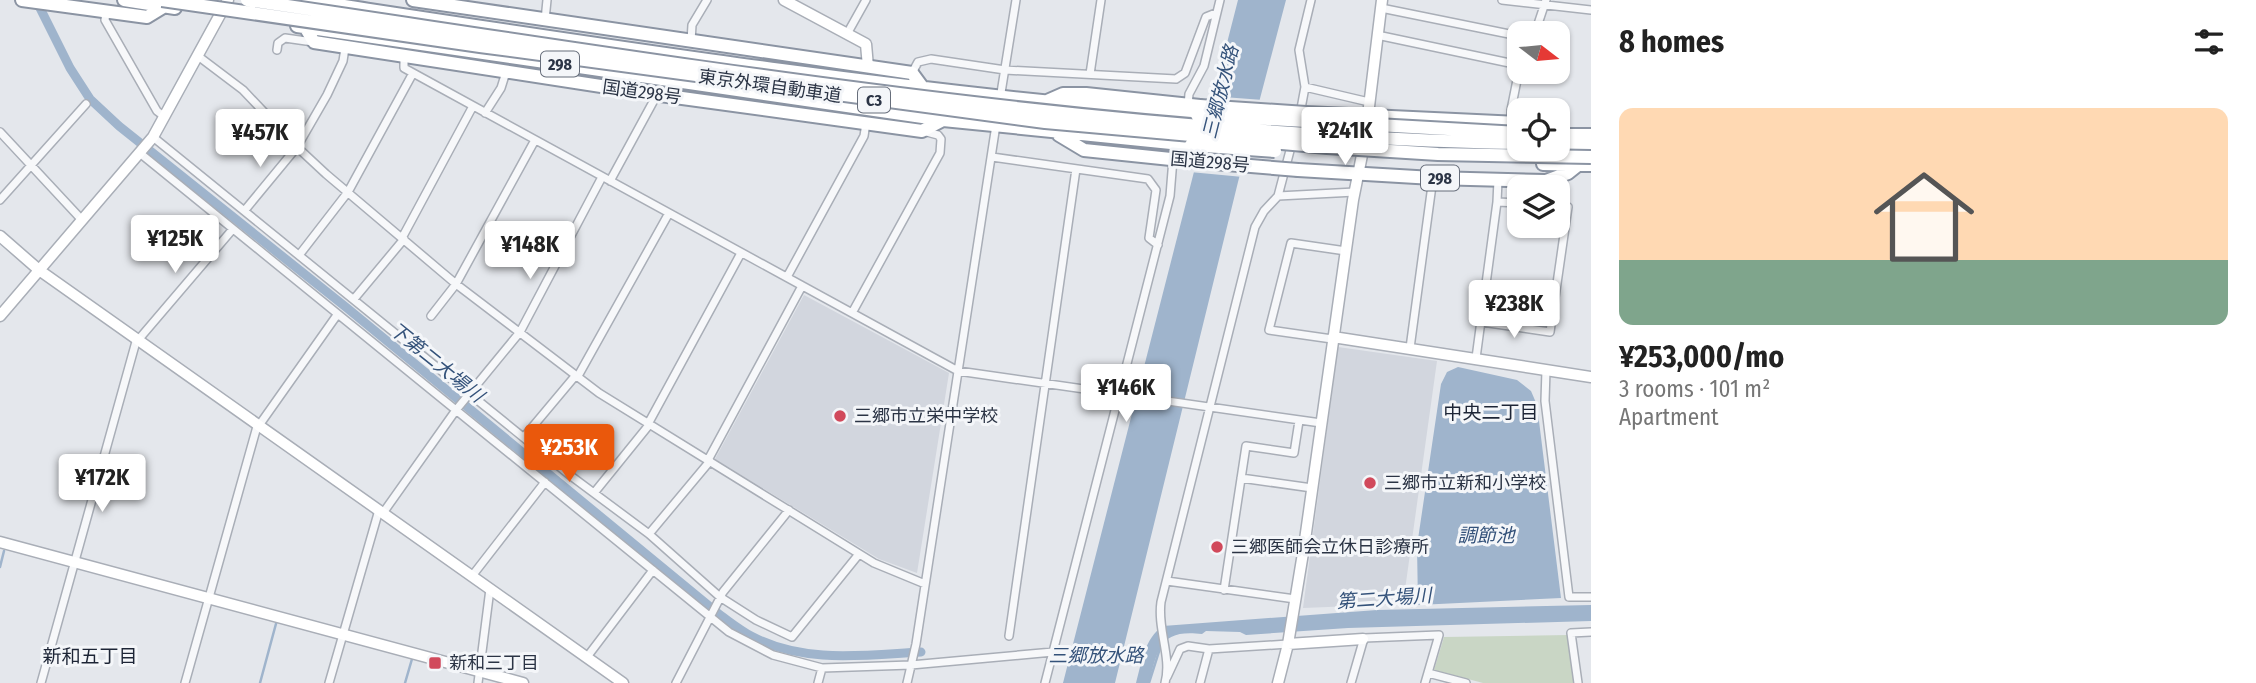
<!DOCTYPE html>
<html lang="en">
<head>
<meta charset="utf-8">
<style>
  body { margin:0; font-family:"Fira Sans Condensed","Noto Sans JP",sans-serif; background:#f6f6f6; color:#222; height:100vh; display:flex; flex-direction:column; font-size:26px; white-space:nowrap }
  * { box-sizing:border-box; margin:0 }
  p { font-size:23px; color:#767676 }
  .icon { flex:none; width:38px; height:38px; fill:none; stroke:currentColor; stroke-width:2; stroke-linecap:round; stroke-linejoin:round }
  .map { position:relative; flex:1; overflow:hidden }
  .sheet { display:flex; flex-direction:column; background:#fff; width:665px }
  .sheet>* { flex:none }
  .needle { width:46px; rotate:106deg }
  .fabs { position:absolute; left:1507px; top:21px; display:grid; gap:14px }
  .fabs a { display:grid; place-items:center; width:63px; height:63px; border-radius:14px; background:#fff; box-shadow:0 2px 5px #0004; font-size:35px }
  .price { position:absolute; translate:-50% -60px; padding:0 16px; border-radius:7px; background:#fff; color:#222; font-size:23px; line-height:46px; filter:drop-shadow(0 2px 4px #0008) }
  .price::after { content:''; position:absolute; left:50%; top:42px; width:21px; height:16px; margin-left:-10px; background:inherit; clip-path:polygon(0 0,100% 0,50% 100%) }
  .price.current { background:#ea580c; color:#fff }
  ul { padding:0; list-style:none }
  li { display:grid; align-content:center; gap:14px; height:371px; padding:0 28px }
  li+li { border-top:2px solid #e0e0e0 }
  li span { display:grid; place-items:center; height:217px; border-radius:14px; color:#555 }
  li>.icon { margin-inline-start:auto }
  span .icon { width:126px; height:126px; fill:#fffc; stroke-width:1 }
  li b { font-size:30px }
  h2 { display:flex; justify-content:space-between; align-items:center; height:84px; padding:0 28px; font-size:30px }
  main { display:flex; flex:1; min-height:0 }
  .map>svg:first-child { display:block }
  .built { fill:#d2d6de }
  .green { fill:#c9d6c5 }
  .water { fill:#9fb4cc }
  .pier { fill:#e4e7ec }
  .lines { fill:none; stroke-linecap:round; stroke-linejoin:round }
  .stream { stroke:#9fb4cc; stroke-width:2.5 }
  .canal { stroke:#9fb4cc; stroke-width:9 }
  .street-casing { stroke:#a9aeb7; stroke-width:10 }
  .secondary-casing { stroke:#a9aeb7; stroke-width:13 }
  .highway-casing { stroke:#8b94a3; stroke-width:16 }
  .street { stroke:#f7f8fa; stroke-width:7 }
  .secondary { stroke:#fff; stroke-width:10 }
  .highway { stroke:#fff; stroke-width:12 }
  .highway-bridge-casing { stroke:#8b94a3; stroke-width:16; stroke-linecap:butt }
  .highway-bridge { stroke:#fff; stroke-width:12 }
  .poi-dot { fill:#d1495b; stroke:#f4f6f9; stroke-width:2.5 }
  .labels { text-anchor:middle; stroke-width:6; stroke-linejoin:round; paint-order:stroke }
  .shield { fill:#f4f6f9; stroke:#676e7b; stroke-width:2 }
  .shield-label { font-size:16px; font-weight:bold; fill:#2b3445 }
  .street-label { font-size:18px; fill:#2b3445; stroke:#f4f6f9 }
  .poi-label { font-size:18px; fill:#2b3445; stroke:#f4f6f9; text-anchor:start }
  .water-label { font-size:19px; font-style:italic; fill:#34527a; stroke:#f4f6f9 }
  .neighbourhood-label { font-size:19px; fill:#1d2536; stroke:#f4f6f9 }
</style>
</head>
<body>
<main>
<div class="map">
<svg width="1591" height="683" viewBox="0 0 1591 683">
  <rect width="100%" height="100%" fill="#e4e7ec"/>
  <path class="built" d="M804,295L949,373L917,573L879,559L715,459Z
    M1338,347L1437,361L1403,604L1303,608Z"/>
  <path class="green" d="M1568,635L1574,683H1483L1434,670L1444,637Z"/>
  <path class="water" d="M1238,0H1286L1238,182L1115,683H1063Z
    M1458,367L1517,380L1531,391L1537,405L1561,598L1418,605L1417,546L1441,384L1447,372Z
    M1591,605V621L1348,628L1246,635L1240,632L1206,631L1202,634C1160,629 1158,648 1149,683H1136C1142,662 1144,639 1163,626L1377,610Z"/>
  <path class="pier" d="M1210,96L1263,100L1243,177L1190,172Z"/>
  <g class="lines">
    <path class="stream" d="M0,567L4,551
      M260,683L277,620
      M405,683L412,659
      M1149,683L1161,645"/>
    <path class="canal" d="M36,0L70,68L90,99L119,126L347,308L720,615C730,622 740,630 751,636C804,664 864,655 921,652"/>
    <defs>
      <path id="street" d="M1502,0L1591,10
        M1381,8L1519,36
        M106,12L105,20L157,111L165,117
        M545,20L547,0
        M1535,33L1546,0
        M847,34L866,0
        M1377,35L1519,65
        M691,41L692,25L707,0
        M277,50L278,43L285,38L313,42
        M198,56L243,90L297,147L326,174L456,284L599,393L874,563L925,584
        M404,57V68L958,371L1321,423
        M912,73L918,62L931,59L1005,70L1176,79L1185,73L1206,17L1216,13
        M1090,74L1101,0
        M1305,87L1369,102
        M1000,99L1016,0
        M1188,105L1189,94L1204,66L1220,0
        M485,113L501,88L506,72
        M1300,114L1305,87L1299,50L1311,0
        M1511,124V110L1519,70
        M0,132L82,220
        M153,137L571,476L649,534L720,597L756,620L792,637L859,554
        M141,154L729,632L773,655L822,668L911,665L1053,652
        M992,157L1148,179L1156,190L1149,238L1158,245
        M610,181L653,102V94
        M1278,196L1355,192
        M0,200L86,104
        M1497,202L1519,203
        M245,210L297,147L327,95L343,61L345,48
        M402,238L473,106
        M300,254L348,192L413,73
        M787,277L864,136L866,123
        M354,299L404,239
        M852,313L940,153L941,139L938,135L923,131
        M431,316L456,284L535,140
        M1482,322L1550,332L1568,207L1558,205
        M139,339L232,230
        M1332,339L1269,330L1291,243L1346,251
        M1410,348L1433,178
        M1476,358L1497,202L1498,180
        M1546,370L1545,401L1569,597H1591
        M578,376L669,213
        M260,424L337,315
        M648,424L741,253
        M524,437L576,375
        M708,460L802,286
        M1241,478L1312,488
        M594,493L649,425
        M383,513L456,410L520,332L602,177
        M649,534L710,461
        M472,576L545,482
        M1167,581L1295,599
        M1224,590L1246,446L1294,453L1299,421
        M1009,636L1076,169
        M587,657L653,570
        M1428,673L1466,683
        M1167,677L1180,649L1188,646L1209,649L1288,644
        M41,683L137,338
        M185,683L258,423
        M329,683L379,510
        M478,683L490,589
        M676,683L723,592L789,510
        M818,683L822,668
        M907,683L916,644L996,125
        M1045,683L1170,196L1173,159
        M1165,683C1172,657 1157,629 1161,602L1255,227L1264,211L1278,196L1292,143
        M1200,683L1209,649
        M1351,683L1364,638L1439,635L1425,683
        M1578,683L1571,633L1591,632"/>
      <path id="secondary" d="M784,0L866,44L868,67
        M1367,123L1382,0
        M0,236L39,270L623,683
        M0,316L153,137L228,0
        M1333,337L1591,377
        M0,542L523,683
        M1288,644L1363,639
        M1278,683L1288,644L1304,547L1353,200L1364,145"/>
      <path id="highway" d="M22,0L147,17L165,6
        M124,0L175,8
        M305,0C601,45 898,92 1197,115
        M413,0L912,73L923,88
        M297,26L943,120L1191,145
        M305,27L314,42L653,94L922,131L943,120
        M1047,101L1063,94H1086L1200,106
        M1306,113L1519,123
        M1059,135L1084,150L1190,161
        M1558,135H1591
        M1558,144H1591
        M1543,164L1591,165
        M1298,170L1433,178L1546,181L1568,173L1578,165"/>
    </defs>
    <use href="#street" class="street-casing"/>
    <use href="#secondary" class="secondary-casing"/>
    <use href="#highway" class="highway-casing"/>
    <use href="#street" class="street"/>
    <use href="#secondary" class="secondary"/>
    <use href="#highway" class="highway"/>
    <defs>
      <path id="highway-bridge" d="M162,0L480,46L1045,122L1327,147L1438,154L1591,157
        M247,0C669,62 1092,135 1519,143
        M1200,106L1306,113
        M1197,115L1519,133
        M1191,145L1275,151
        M1190,161L1298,170"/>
    </defs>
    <use href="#highway-bridge" class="highway-bridge-casing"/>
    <use href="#highway-bridge" class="highway-bridge"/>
  </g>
  <g class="poi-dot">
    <circle cx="840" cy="416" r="7"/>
    <circle cx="1370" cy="483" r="7"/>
    <circle cx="1217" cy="547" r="7"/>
    <rect x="428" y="656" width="14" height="14" rx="3.5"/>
  </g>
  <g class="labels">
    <g class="shield">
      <rect x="541" y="51.5" width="38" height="25" rx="5"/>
      <rect x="858" y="87.5" width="32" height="25" rx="5"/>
      <rect x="1421" y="165.5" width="38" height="25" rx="5"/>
    </g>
    <g class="shield-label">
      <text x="560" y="70">298</text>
      <text x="874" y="106">C3</text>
      <text x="1440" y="184">298</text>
    </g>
    <g class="street-label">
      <text transform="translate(770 86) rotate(8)" y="6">東京外環自動車道</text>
      <text transform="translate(642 92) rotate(8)" y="6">国道298号</text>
      <text transform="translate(1210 162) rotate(5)" y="6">国道298号</text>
    </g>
    <g class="poi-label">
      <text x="854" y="422">三郷市立栄中学校</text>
      <text x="1384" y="489">三郷市立新和小学校</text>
      <text x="1231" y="553">三郷医師会立休日診療所</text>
      <text x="449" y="669">新和三丁目</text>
    </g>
    <g class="water-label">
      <text transform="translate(1220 92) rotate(-76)" y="7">三郷放水路</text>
      <text transform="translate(437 362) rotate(39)" y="7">下第二大場川</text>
      <text x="1486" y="542">調節池</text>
      <text transform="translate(1384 598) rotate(-4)" y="7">第二大場川</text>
      <text x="1096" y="662">三郷放水路</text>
    </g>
    <g class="neighbourhood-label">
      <text x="1491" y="419">中央二丁目</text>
      <text x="90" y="663">新和五丁目</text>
    </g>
  </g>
</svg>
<div class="fabs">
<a><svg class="needle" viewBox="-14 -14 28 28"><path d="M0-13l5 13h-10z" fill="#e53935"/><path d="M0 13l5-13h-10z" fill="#767676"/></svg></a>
<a><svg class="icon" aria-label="locate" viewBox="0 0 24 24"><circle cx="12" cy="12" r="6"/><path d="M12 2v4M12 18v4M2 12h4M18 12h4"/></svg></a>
<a><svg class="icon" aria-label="layers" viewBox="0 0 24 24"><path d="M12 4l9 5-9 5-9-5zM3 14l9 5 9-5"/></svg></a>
</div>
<b class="price" style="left:1345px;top:167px">¥241K</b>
<b class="price" style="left:260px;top:169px">¥457K</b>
<b class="price" style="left:175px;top:275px">¥125K</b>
<b class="price" style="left:530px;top:281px">¥148K</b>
<b class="price" style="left:1514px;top:340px">¥238K</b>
<b class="price" style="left:1126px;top:424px">¥146K</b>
<b class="price current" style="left:569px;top:484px">¥253K</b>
<b class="price" style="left:102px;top:514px">¥172K</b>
</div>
<section class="sheet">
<h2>8 homes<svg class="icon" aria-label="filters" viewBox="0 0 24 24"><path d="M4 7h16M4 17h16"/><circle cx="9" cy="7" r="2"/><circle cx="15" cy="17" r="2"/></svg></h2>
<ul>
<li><span style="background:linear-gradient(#ffd9b3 70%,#7fa58c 0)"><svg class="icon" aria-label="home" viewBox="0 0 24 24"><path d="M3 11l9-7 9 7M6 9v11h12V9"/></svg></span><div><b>¥253,000/mo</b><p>3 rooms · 101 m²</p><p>Apartment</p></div></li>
</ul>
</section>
</main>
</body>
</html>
